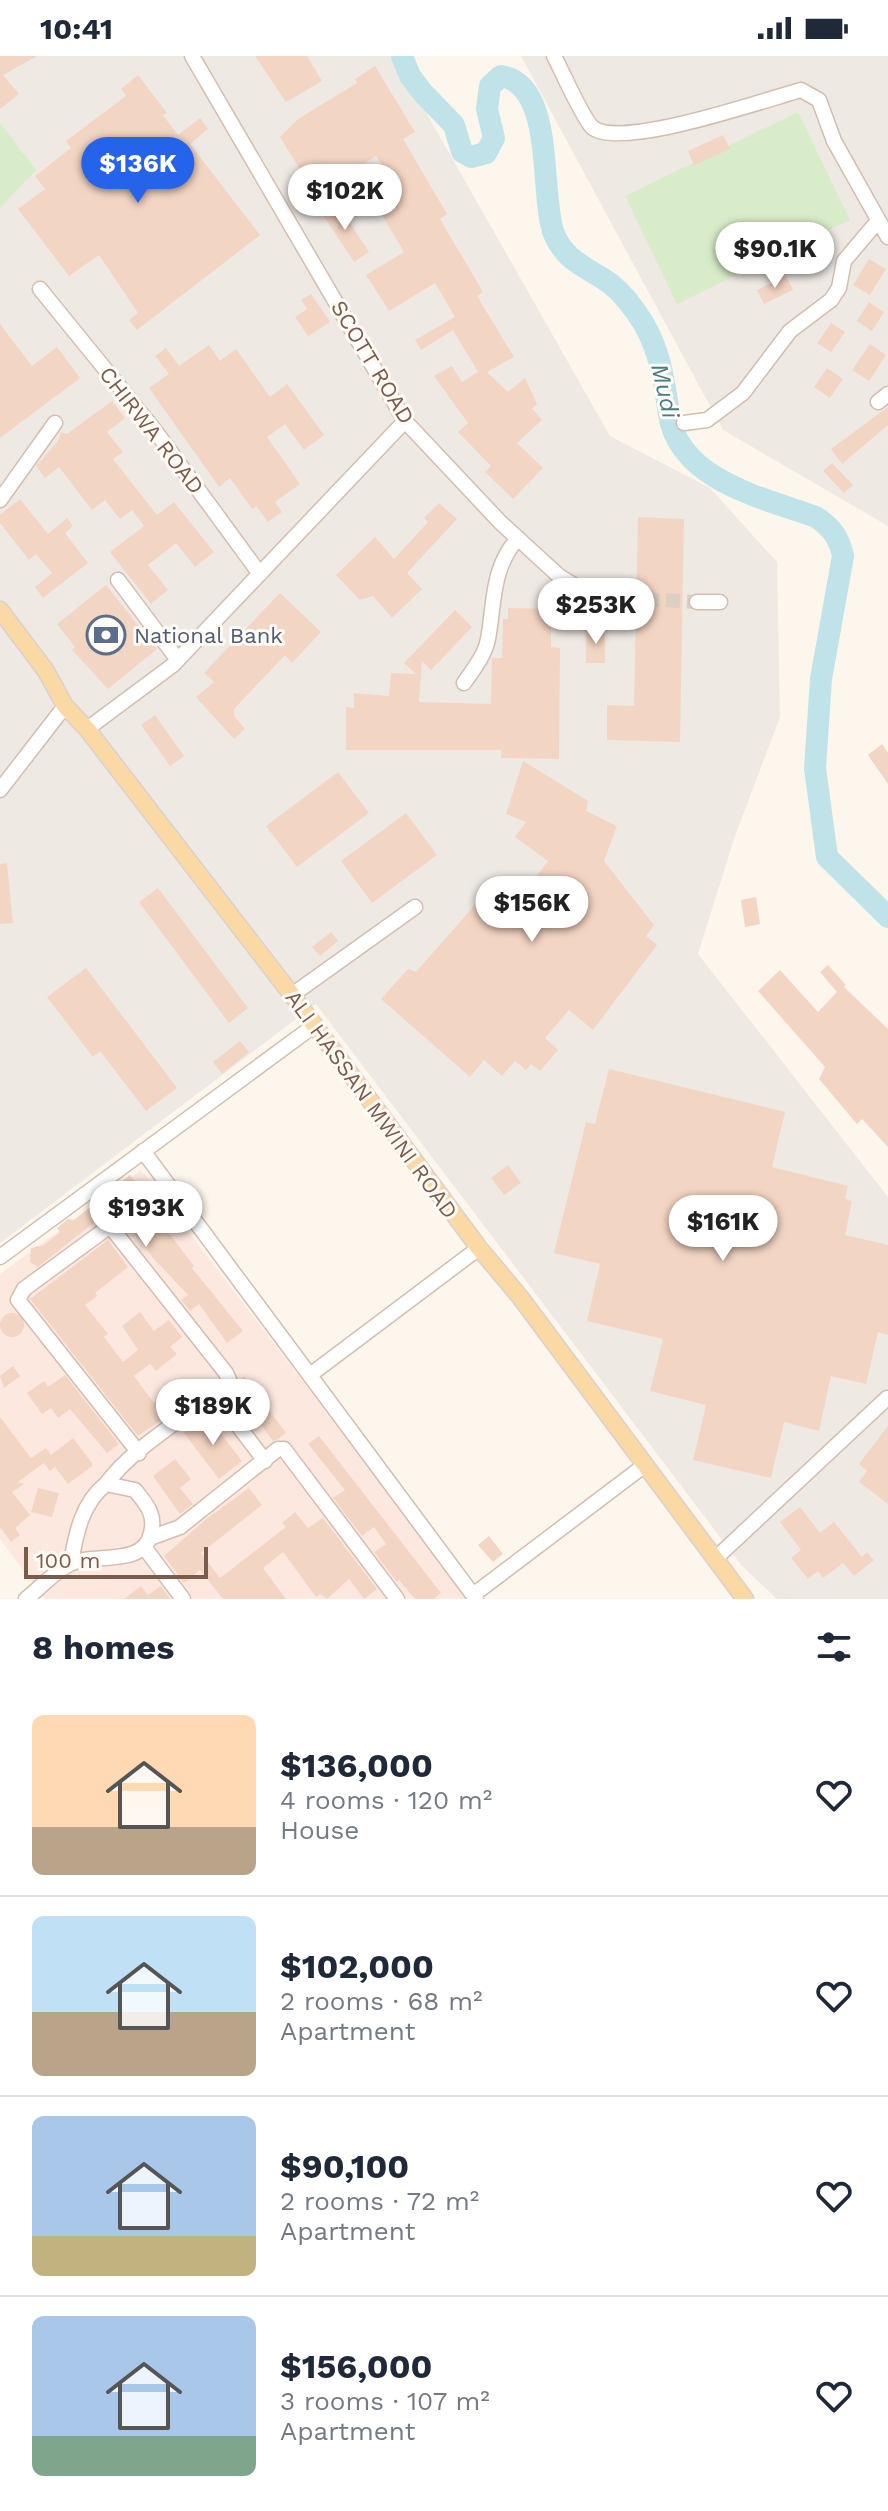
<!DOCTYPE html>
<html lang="en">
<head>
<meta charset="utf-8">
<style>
  body { margin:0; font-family:"Work Sans",sans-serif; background:#f6f6f7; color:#1f2937; height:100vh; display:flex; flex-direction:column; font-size:30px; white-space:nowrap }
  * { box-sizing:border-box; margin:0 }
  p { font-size:26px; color:#747a83 }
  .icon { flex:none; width:44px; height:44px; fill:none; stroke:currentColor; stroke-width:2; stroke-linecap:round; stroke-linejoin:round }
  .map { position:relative; height:1543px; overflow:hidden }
  .details { display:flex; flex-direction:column; background:#fff; flex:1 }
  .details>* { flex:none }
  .scale { position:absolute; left:24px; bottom:20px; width:184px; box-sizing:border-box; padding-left:8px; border:4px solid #7a5c4d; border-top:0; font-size:22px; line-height:28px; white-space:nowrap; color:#7a5c4d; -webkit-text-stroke:6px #fffaf3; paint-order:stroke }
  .price { position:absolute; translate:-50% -68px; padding:0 18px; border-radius:28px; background:#fff; color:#222; font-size:26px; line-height:52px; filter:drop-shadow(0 2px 4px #0008) }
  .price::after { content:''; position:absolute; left:50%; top:48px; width:24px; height:18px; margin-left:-12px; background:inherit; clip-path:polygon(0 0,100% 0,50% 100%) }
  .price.active { background:#2563eb; color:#fff }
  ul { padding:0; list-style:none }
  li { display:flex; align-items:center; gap:24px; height:200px; padding:0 32px }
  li+li { border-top:2px solid #e0e1e3 }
  li span { display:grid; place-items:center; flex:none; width:224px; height:160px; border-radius:12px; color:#555 }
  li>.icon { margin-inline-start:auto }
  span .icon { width:96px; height:96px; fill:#fffc; stroke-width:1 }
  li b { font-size:34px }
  h2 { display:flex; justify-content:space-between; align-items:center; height:96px; padding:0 32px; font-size:34px }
  .status { display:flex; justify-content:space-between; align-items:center; height:56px; padding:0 40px; background:#fff; direction:ltr }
  .status svg { height:22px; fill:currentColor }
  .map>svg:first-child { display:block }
  .commercial { fill:#fde8e0 }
  .industrial { fill:#efe9e4 }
  .green { fill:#d8ecc9 }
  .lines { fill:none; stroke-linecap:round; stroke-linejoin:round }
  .river { stroke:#bfe3e8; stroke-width:22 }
  .building { fill:#f3d5c3 }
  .minor-tunnel { stroke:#dcd0c4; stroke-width:14; stroke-dasharray:14 7; stroke-linecap:butt }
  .minor-casing { stroke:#d1beb0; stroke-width:17 }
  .major-casing { stroke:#dad1cd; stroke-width:19 }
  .minor { stroke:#fff; stroke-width:14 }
  .major { stroke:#fbd9a5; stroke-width:16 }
  .labels { text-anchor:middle; stroke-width:6; stroke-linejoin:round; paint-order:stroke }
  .street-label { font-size:22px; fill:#7a5c4d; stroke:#fffaf3 }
  .service-label { font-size:22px; fill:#4e5e75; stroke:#fffaf3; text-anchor:start }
  .water-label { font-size:24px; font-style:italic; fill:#437c86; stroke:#fffaf3 }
</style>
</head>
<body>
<div class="status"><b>10:41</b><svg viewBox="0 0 49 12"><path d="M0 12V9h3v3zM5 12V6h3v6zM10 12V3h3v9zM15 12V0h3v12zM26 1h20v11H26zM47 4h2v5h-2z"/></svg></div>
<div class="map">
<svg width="888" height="1543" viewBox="0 0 888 1543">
  <rect width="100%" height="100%" fill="#fdf6ec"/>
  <path class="commercial" d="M141,1114L363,1404L467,1543H45L0,1483V1218Z"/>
  <path class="industrial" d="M0,0H394L610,380L710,432L777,506L780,661L735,780L698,898L888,1141V1543H777L742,1510L316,948L0,1187Z
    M521,0H888V470L723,374Z"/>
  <path class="green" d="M798,56L850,164L677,248L625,140Z
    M0,67L36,114L0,152Z"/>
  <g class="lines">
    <path class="river" d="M402,0L410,20L423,37L454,69L462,96L471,101L486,97L494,82L487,53L490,30L501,20C556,29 539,138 554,178C564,202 581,209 602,222C616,230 627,243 636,256C659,287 664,322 669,359C680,425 764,442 816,461C832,472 839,481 843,500L821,623L815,712L827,801L888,861"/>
  </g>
  <path class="building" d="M0,0H37L3,19L19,38L0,53Z
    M255,0H307L322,25L286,46Z
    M375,10L415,76L403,83L447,158L440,163L483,236L477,240L514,301L487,316L508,336L525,322L537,348L532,352L542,364L517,387L543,412L513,443L485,416L491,410L458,376L468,367L434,320L452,310L462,326L478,316L453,274L421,294L415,284L455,261L435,227L389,255L366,219L404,196L363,127L384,113L376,100L315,138L280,81L298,63L357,27L355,23Z
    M138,19L167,57L163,59L178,79L200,62L208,73L190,88L260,179L137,274L129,264L138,257L99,199L69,220L18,153L45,133L35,120L71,92L66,85L126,40L121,33Z
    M723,79L730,93L694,109L688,95Z
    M336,146L369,196L354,206L321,156Z
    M869,203L886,213L870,239L853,229Z
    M786,220L793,234L764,248L757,234Z
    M311,238L330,266L308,280L295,261L307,253L301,244Z
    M869,246L884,256L872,275L857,265Z
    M831,267L845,276L831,296L817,287Z
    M0,268L32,310L57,291L80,322L0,382Z
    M870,288L886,299L869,325L852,314Z
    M209,289L220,305L236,293L270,341L287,328L324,379L304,394L285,368L267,381L300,428L275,446L282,456L268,466L256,450L252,453L230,422L219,431L149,332L169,318L155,300L166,292L179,310Z
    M827,312L843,323L830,342L814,331Z
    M112,345L125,362L107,376L123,396L113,403L157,459L174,446L214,496L195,511L176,487L148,509L168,534L151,548L110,496L144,470L132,454L120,463L105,444L92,454L59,411L45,422L36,410L58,385L61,376L67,378Z
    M888,351V369L842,408L831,393Z
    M832,407L853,429L844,437L823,415Z
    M20,443L48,478L67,462L73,470L65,477L88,507L43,542L35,531L52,517L36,498L29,504L0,467V459Z
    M439,447L457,463L407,517L422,533L392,562L373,540L360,544L336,519L375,481L394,503L428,466L424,462Z
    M638,461L684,463L680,686L607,684V649L634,650Z
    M106,529L157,593L108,633L72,594L75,591L57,568Z
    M280,537L321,576L292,607L285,599L234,653V660L245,673L234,683L196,641L214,626L204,617Z
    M508,552L551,553V591L560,592L559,703L501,702V694H346V651L354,652V637L389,640L391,617L416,618L404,607L455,554L472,571L431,614L422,605L419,646L491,648L492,602H502L503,563H508Z
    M586,573H605V607H586Z
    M155,659L184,700L170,710L141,669Z
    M882,688L888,697V728L868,699Z
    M523,705L588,745L586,755L617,770L604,805L654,869L646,880L657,889L593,974L569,954L545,982L558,994L540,1015L531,1008L526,1014L515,1005L502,1020L484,1004L470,1021L381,943L408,913L416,916L488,834L496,840L516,819L529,830L548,805L515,781L526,766L506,758Z
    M338,716L369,757L297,811L266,770Z
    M406,757L437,799L372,847L341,805Z
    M7,807L13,867L0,868V808Z
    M158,832L248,952L229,967L139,846Z
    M756,841L760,868L745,871L741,844Z
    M331,876L338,885L320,900L312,891Z
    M828,909L846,929L844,931L888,973V1091L862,1063L857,1068L819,1023L825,1011L758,935L780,914L818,956L837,936L820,916Z
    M86,912L177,1032L146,1055L100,995L93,1001L47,941Z
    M240,985L249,996L222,1018L213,1006Z
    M609,1013L785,1056L772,1111L848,1130L845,1143L852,1145L845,1179L888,1189V1279L878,1276L866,1328L831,1320L819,1375L784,1366L771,1422L693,1404L706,1349L650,1335L663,1283L587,1265L600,1208L554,1197L586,1066L595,1068Z
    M508,1109L521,1127L504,1139L491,1122Z
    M130,1119L152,1148L149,1151L194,1210L192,1212L243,1275L227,1287L199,1248L190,1255L181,1244L188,1239L153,1202L115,1150L38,1211L30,1206L31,1192L44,1189L60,1176L57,1172L68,1163L74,1164Z
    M108,1184L128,1211L95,1237L97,1240L85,1249L108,1278L104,1281L123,1306L138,1294L122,1270L140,1256L154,1275L169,1264L182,1281L170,1291L177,1298L156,1315L150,1308L134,1320L154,1347L159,1343L170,1358L138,1380L30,1243Z
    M0 1269a12 12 0 1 1 24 0a12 12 0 1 1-24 0Z
    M13,1310L20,1320L4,1332L0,1320Z
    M65,1319L119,1388L107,1397L70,1353L58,1362L51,1352L42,1358L27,1337L44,1325L48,1331Z
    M244,1320L286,1377L278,1383L273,1385L236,1334Z
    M207,1360L242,1405L219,1423L184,1377Z
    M0,1361L31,1402L46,1392L51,1399L73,1382L92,1407V1410L68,1428L55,1411L50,1415L44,1407L18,1426L24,1428L12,1436L30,1459L15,1472L20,1479L11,1486L0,1471Z
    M888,1370V1448L859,1426L867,1415L859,1408Z
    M319,1380L441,1537L434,1543H415L399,1524L397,1526L374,1496L386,1488L374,1471L362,1480L333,1442L345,1434L308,1388Z
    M175,1403L191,1423L180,1432L193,1448L180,1458L153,1420Z
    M38,1432L59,1437L52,1461L31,1456Z
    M249,1432L262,1449L201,1497L220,1522L286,1471L282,1467L295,1456L308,1472L323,1462L377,1533L364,1543L349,1523L327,1543L320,1538L316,1541L283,1496L263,1512L286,1543H223L200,1514L184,1527L164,1500L205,1464Z
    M800,1451L820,1477L834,1466L862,1501L867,1496L874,1504L854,1520L843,1507L823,1522L818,1515L808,1523L791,1502L801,1494L780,1466Z
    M489,1480L503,1498L493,1506L478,1489Z
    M141,1530L148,1539L161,1530L170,1543H124Z"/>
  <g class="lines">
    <path class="minor-tunnel" d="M624,542L697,546"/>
    <defs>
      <path id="minor" d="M192,0L405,365L500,466L559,520L583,535L624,542
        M554,0C562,15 582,61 592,71C618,95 764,44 801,34L819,44L834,85L888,181
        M40,233L153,372L260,518
        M878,346L888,338
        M684,367L707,364L743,337L790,275L831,244L839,232L844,205L877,166
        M0,444L55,367
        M118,524L178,604
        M697,546H720
        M464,627C473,614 485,599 488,583C495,545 491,513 518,482
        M87,673L173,609L405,365
        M0,734L65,650
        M292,939L415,851
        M143,1095L476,1543
        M0,1201L315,969
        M310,1319L479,1192
        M214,1338L265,1405
        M106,1428C133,1392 179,1366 214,1338L230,1326L226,1317L110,1170L24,1233L18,1244L139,1397
        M150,1482L180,1471L278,1393H284L397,1543
        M144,1491L183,1543
        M716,1502L887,1342
        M473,1539L645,1409
        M26,1543C40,1532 54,1516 70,1508C92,1496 144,1512 151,1477C156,1458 146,1448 135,1434L106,1428C82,1447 76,1477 71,1507"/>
      <path id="major" d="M0,554L46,615L65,650L87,673L292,939L479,1192L520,1241L745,1543"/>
    </defs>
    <use href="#minor" class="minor-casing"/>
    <use href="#major" class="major-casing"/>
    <use href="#minor" class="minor"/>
    <use href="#major" class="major"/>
  </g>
  <defs>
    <symbol id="bank-ring" viewBox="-11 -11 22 22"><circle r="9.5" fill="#fffaf3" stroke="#5c6f8a" stroke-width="1.5"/><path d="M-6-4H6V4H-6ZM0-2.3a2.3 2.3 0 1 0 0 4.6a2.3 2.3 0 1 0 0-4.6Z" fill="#5c6f8a"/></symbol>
  </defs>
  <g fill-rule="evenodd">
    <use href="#bank-ring" x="84" y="557" width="44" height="44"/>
  </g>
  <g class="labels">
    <g class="street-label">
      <text transform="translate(373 306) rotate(59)" y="8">SCOTT ROAD</text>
      <text transform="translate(152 374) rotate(52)" y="8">CHIRWA ROAD</text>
      <text transform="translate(372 1048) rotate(54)" y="8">ALI HASSAN MWINI ROAD</text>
    </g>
    <g class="service-label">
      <text x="134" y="587">National Bank</text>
    </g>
    <g class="water-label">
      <text transform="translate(665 335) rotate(77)" y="8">Mudi</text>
    </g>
  </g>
</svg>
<div class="scale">100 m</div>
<b class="price active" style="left:138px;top:149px">$136K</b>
<b class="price" style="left:345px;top:176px">$102K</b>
<b class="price" style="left:775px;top:234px">$90.1K</b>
<b class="price" style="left:596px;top:590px">$253K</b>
<b class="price" style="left:532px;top:888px">$156K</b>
<b class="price" style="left:146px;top:1193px">$193K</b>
<b class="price" style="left:723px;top:1207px">$161K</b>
<b class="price" style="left:213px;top:1391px">$189K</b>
</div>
<section class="details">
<h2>8 homes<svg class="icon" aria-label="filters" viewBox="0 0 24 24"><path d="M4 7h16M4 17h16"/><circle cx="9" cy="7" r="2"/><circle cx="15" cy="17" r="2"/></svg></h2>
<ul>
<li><span style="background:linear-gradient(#ffd9b3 70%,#b9a48a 0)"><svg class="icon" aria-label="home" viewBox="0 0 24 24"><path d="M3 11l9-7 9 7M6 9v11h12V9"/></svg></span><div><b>$136,000</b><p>4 rooms · 120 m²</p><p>House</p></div><svg class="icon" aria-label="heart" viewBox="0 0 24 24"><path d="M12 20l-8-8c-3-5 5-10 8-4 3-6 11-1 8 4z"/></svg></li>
<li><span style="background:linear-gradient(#bfe0f5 60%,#b9a48a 0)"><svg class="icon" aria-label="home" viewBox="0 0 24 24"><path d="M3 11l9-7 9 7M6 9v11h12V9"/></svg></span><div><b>$102,000</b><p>2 rooms · 68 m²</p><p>Apartment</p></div><svg class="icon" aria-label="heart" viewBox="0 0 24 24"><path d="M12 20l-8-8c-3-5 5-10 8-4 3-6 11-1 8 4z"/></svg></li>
<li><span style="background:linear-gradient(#a9c7e8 75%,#c2b280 0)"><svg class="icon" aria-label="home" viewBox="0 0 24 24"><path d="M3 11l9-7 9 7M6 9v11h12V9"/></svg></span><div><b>$90,100</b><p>2 rooms · 72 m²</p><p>Apartment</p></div><svg class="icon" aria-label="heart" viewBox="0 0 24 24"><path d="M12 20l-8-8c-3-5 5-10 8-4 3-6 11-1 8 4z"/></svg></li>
<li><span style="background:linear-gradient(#a9c7e8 75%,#7fa58c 0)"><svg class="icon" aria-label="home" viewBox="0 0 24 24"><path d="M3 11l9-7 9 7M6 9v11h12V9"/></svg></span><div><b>$156,000</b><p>3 rooms · 107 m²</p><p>Apartment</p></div><svg class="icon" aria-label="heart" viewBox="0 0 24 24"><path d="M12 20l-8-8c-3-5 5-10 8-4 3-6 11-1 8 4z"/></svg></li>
</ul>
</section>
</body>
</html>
